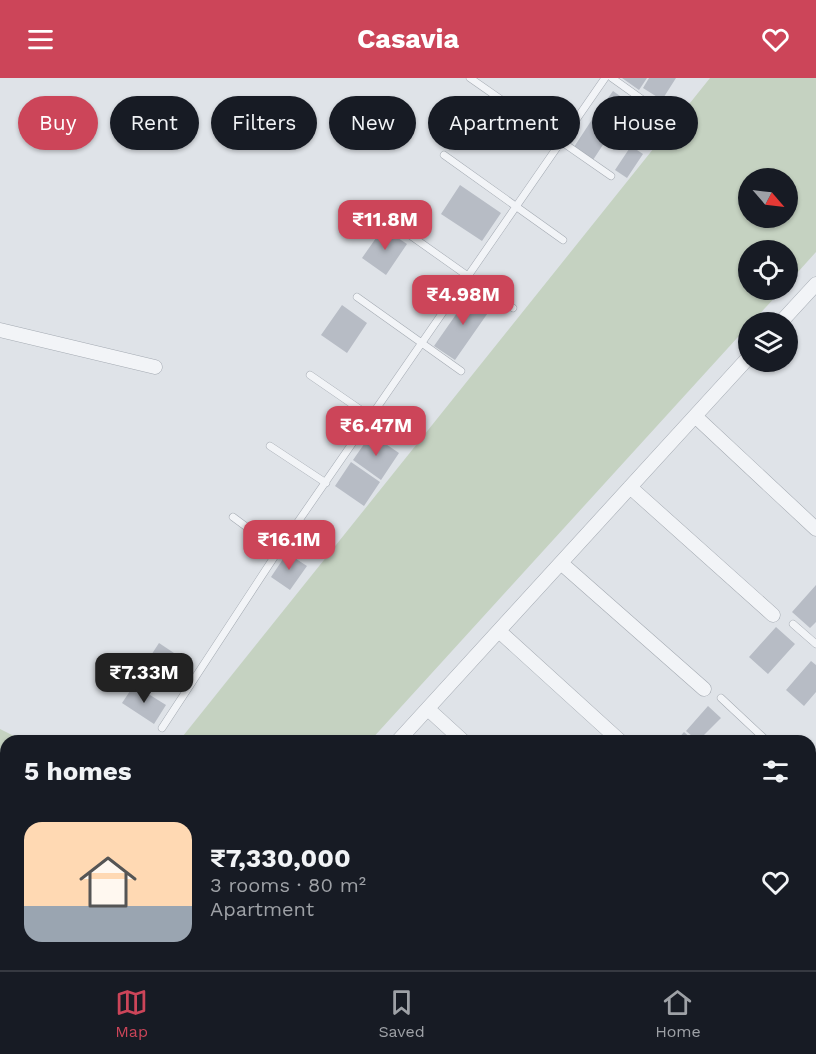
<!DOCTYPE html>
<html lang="en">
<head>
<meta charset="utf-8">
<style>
  body { margin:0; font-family:"Work Sans",sans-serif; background:#20242c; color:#f1f3f6; height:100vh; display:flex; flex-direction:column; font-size:22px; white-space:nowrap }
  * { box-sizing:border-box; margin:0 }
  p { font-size:20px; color:#9ea1a6 }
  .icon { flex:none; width:33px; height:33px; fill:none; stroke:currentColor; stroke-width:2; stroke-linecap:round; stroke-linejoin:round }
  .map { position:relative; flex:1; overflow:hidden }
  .panel { position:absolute; left:0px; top:657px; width:816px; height:236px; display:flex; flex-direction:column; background:#171b24; border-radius:18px 18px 0 0; box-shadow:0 2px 4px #0004 }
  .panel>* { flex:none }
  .hud { position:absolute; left:18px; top:18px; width:780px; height:54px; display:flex; gap:12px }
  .needle { width:39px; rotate:118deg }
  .fabs { position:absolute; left:738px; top:90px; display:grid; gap:12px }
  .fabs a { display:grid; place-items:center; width:60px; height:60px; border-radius:50%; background:#171b24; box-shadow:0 2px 4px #0004; font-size:30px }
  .price { position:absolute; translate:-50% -51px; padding:0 14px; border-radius:12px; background:#cc4559; color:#fff; font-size:20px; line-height:39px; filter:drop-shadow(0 2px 3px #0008) }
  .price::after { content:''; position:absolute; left:50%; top:36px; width:18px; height:14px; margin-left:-9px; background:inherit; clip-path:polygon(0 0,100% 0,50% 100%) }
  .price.selected { background:#222; color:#fff }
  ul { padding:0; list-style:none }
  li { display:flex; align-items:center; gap:18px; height:150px; padding:0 24px }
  li span { display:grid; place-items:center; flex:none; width:168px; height:120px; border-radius:18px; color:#555 }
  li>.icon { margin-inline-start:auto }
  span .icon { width:72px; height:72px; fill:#fffc; stroke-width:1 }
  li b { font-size:26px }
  h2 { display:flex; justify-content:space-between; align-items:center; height:72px; padding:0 24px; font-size:26px }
  .chip { padding:0 21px; border-radius:27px; background:#171b24; box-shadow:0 2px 4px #0004; font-size:21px; line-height:54px }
  .chip.selected { background:#cc4559; color:#fff }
  header { display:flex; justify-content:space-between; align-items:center; height:78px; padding:0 24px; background:#cc4559; color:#fff; font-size:27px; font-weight:700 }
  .dock { display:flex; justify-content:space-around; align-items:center; height:84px; border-top:2px solid #363941; background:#171b24; font-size:16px; color:#9ea1a6 }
  .dock a { display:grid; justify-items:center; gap:3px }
  .dock .selected { color:#cc4559 }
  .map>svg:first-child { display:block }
  .green { fill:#c5d2c1; fill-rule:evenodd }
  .building { fill:#b7bcc5 }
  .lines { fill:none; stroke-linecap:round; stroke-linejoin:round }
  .lane-casing { stroke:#a4aab2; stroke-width:8 }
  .street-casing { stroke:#a4aab2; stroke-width:15 }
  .lane { stroke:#f2f4f7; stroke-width:7 }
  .street { stroke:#f2f4f7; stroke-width:14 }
</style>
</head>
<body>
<header><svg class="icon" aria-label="menu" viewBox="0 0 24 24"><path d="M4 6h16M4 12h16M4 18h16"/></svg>Casavia<svg class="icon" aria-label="heart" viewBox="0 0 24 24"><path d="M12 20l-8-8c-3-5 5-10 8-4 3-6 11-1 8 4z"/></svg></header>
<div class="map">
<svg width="816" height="892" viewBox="0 0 816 892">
  <rect width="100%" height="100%" fill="#dfe3e8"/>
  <path class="green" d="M710,0H816V174L788,205V172H748V212H782L752,244H748V248L370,663H179ZM748,100H788V140H748Z
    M0,651L24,663H6V886H325L331,892H0Z
    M467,887L794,886L800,892H462Z"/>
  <path class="building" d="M622,0H647L639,12Z
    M649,0H676L662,22L643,10Z
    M613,13L630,25L613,50L595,38Z
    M507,37L527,51L514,71L494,57Z
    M593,40L612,53L593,82L574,69Z
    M631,68L643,76L627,100L615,92Z
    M460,107L501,135L482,163L441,136Z
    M383,150L407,166L386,197L362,180Z
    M471,215L492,229L455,282L434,268Z
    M342,227L367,245L347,275L321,257Z
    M371,356L399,375L381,402L353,382Z
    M351,384L380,404L364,428L335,408Z
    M287,475L307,488L290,512L271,499Z
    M816,507V544L810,550L792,534Z
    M776,549L795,566L768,596L749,579Z
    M159,565L192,587L178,609L144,588Z
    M811,583L816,587V614L804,628L786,612Z
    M134,607L166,627L154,646L122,625Z
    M708,628L721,640L698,663L686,653Z
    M684,654L694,663H676Z
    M816,722V755L810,761V728Z
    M810,844L816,849V860L810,867Z"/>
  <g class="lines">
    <defs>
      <path id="lane" d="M470,0L611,98
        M612,0L664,37
        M444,77L563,162
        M383,138L513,230
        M357,219L461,293
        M310,297L371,339
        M270,368L326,405
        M233,439L279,473
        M793,546L816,566
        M721,620L767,663
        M162,650L284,464L605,0
        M810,702L816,708
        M810,831L816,836"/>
      <path id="street" d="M781,244L816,206
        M0,252L155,289
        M695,338L816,451
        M630,409L773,537
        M561,485L704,611
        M499,553L620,663
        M428,631L463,663
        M398,663L748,280
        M404,886L410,892"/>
    </defs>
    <use href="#lane" class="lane-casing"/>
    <use href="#street" class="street-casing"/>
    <use href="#lane" class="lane"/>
    <use href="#street" class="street"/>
  </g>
</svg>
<div class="fabs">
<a><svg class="needle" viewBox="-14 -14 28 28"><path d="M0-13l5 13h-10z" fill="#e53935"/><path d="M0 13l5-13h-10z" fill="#9ea1a6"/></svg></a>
<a><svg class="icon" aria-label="locate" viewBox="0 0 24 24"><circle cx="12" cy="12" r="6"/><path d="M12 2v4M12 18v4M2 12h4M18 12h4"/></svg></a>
<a><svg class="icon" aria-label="layers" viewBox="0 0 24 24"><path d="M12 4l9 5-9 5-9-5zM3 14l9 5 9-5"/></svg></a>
</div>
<b class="price" style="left:385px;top:173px">₹11.8M</b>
<b class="price" style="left:463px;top:248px">₹4.98M</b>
<b class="price" style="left:376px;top:379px">₹6.47M</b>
<b class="price" style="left:289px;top:493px">₹16.1M</b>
<b class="price selected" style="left:144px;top:626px">₹7.33M</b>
<div class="hud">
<a class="chip selected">Buy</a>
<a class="chip">Rent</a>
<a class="chip">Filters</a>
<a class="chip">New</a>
<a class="chip">Apartment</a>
<a class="chip">House</a>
</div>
<section class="panel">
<h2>5 homes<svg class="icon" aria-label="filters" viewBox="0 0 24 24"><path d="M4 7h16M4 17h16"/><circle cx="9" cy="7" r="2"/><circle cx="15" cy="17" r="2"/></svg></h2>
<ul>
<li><span style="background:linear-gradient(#ffd9b3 70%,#9aa5b1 0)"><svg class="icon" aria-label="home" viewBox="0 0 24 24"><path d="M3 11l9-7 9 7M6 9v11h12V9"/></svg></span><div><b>₹7,330,000</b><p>3 rooms · 80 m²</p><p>Apartment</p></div><svg class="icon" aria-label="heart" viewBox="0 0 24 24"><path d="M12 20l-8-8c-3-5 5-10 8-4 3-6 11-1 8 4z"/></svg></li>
</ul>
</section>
</div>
<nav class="dock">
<a class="selected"><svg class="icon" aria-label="map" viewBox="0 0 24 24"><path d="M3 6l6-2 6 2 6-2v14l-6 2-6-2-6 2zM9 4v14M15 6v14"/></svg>Map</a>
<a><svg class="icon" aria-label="saved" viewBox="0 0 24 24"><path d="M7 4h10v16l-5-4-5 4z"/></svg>Saved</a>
<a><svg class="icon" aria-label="home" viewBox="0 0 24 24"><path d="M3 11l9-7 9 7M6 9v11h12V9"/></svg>Home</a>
</nav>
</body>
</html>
